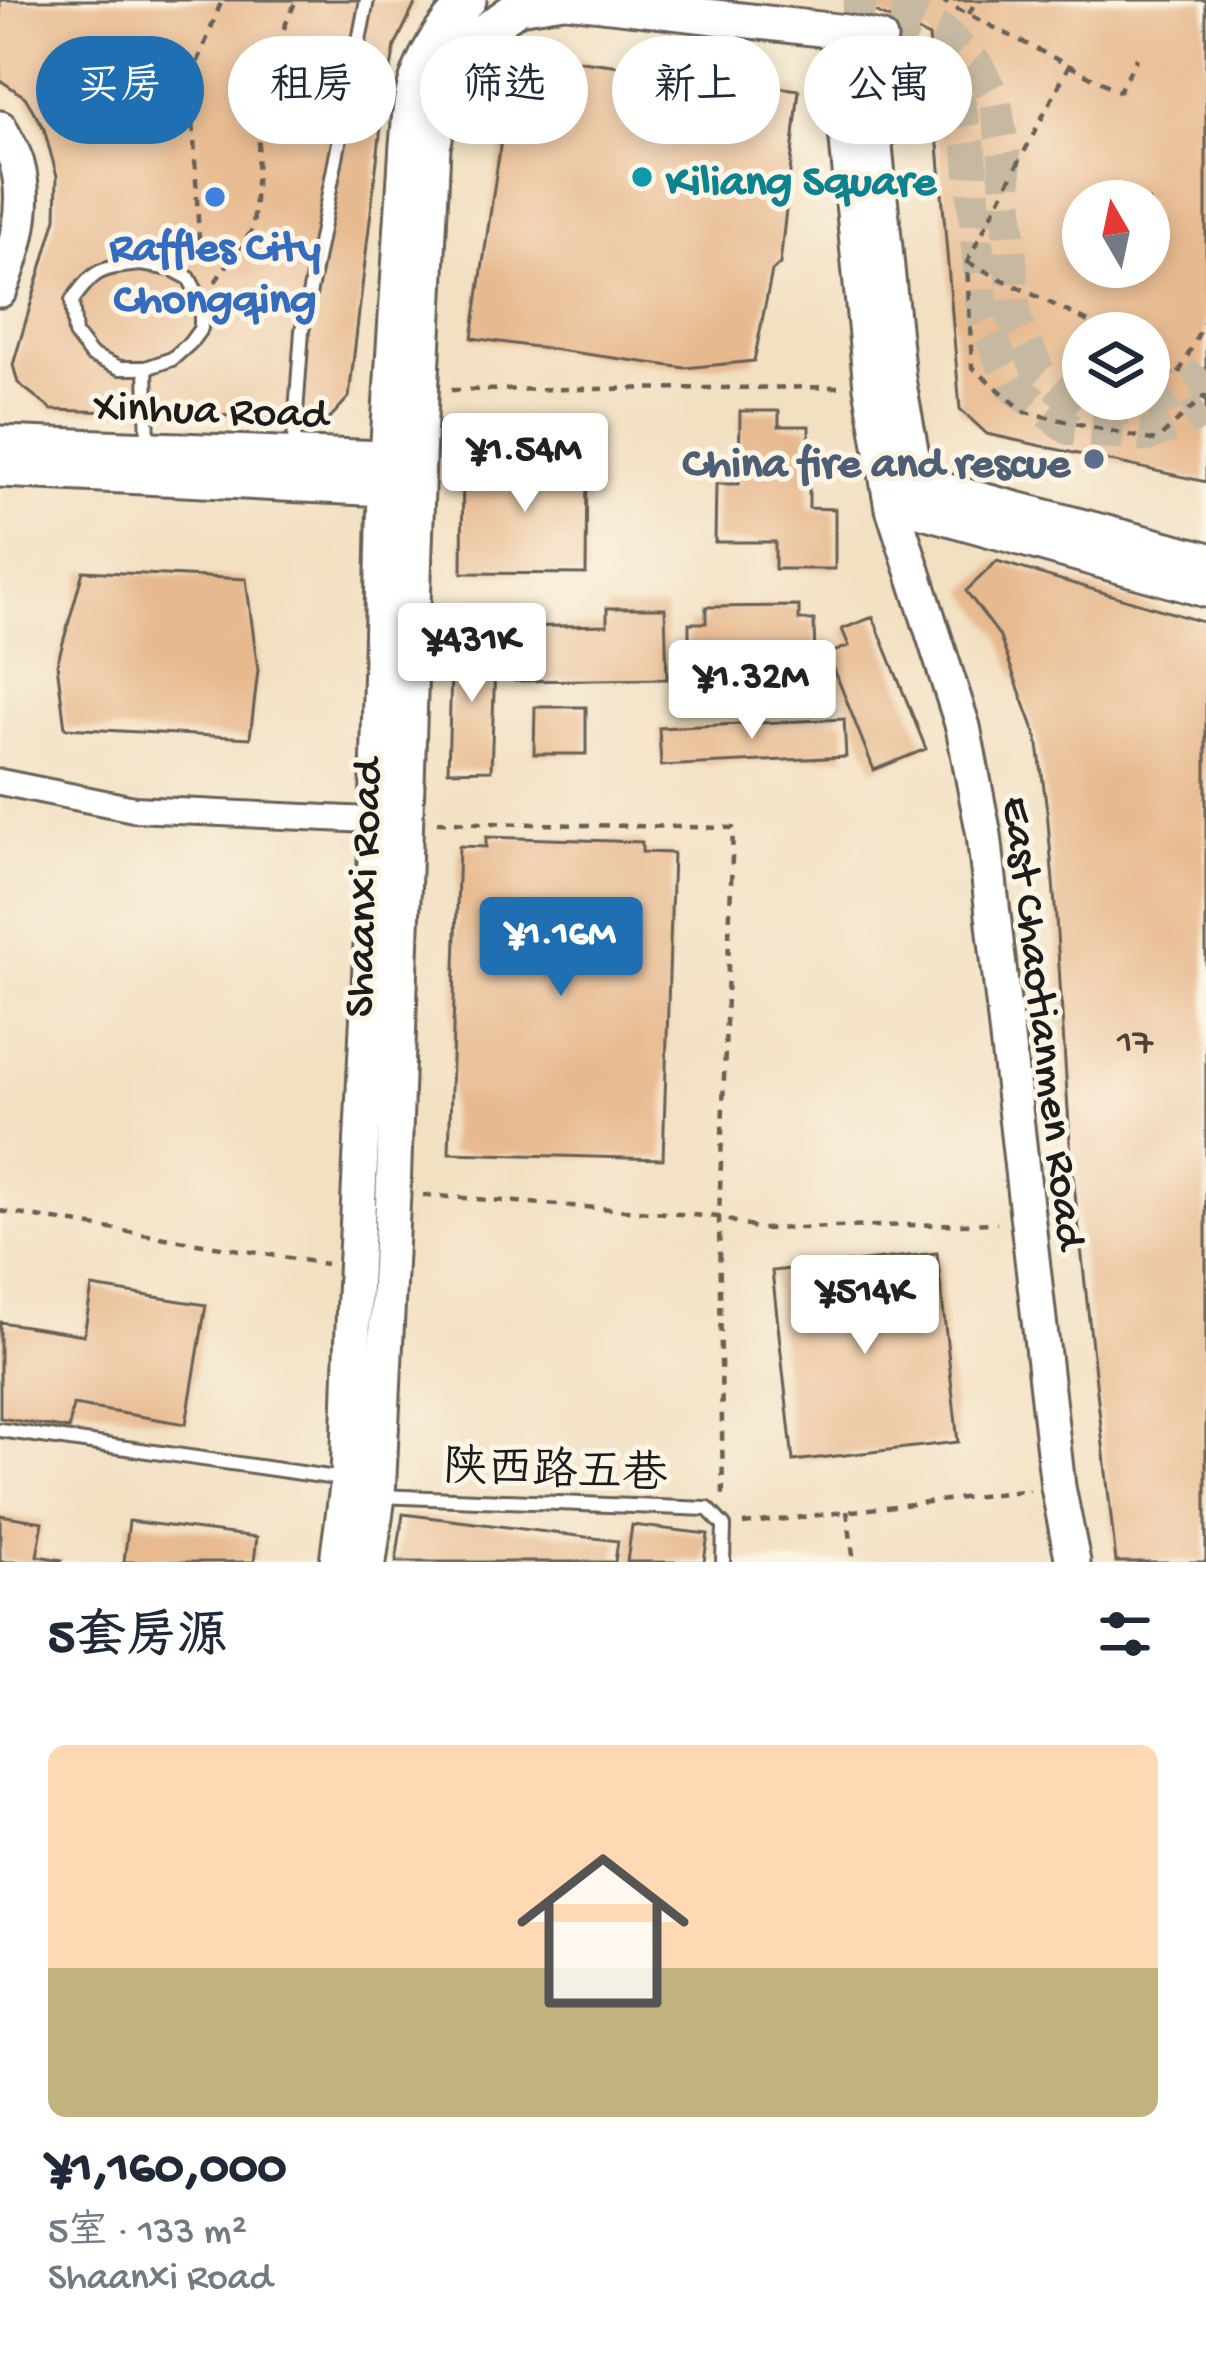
<!DOCTYPE html>
<html lang="zh">
<head>
<meta charset="utf-8">
<style>
  body { margin:0; font-family:"Gochi Hand","LXGW WenKai TC",sans-serif; background:#f2f2f3; color:#1f2937; height:100vh; display:flex; flex-direction:column; font-size:45px; white-space:nowrap }
  * { box-sizing:border-box; margin:0 }
  p { font-size:39px; color:#747a83 }
  .icon { flex:none; width:66px; height:66px; fill:none; stroke:currentColor; stroke-width:2; stroke-linecap:round; stroke-linejoin:round }
  .map { position:relative; height:1562px; overflow:hidden }
  .side { display:flex; flex-direction:column; background:#fff; flex:1 }
  .side>* { flex:none }
  .guide { position:absolute; left:36px; top:36px; width:1134px; height:108px; display:flex; gap:24px }
  .needle { width:78px; rotate:351deg }
  .controls { position:absolute; left:1062px; top:180px; display:grid; gap:24px }
  .controls a { display:grid; place-items:center; width:108px; height:108px; border-radius:50%; background:#fff; box-shadow:0 6px 18px #0003; font-size:60px }
  .price { position:absolute; translate:-50% -102px; padding:0 27px; border-radius:12px; background:#fff; color:#222; font-size:39px; line-height:78px; filter:drop-shadow(0 3px 6px #0008) }
  .price::after { content:''; position:absolute; left:50%; top:72px; width:36px; height:27px; margin-left:-18px; background:inherit; clip-path:polygon(0 0,100% 0,50% 100%) }
  .price.active { background:#1f6fb2; color:#fff }
  ul { padding:0; list-style:none }
  li { display:grid; align-content:center; gap:24px; height:636px; padding:0 48px }
  li span { display:grid; place-items:center; height:372px; border-radius:18px; color:#555 }
  li>.icon { margin-inline-start:auto }
  span .icon { width:216px; height:216px; fill:#fffc; stroke-width:1 }
  li b { font-size:51px }
  h2 { display:flex; justify-content:space-between; align-items:center; height:144px; padding:0 48px; font-size:51px }
  .chip { padding:0 42px; border-radius:54px; background:#fff; box-shadow:0 6px 18px #0003; font-size:42px; line-height:108px }
  .chip.active { background:#1f6fb2; color:#fff }
  .map>svg:first-child { display:block }
  .building { fill:#e7b98e; fill-rule:evenodd }
  .lines { fill:none; stroke-linecap:round; stroke-linejoin:round }
  .secondary-tunnel { stroke:#c7b9a1; stroke-width:33; stroke-dasharray:33 16; stroke-linecap:butt }
  .lane-casing { stroke:#676156; stroke-width:18 }
  .street-casing { stroke:#676156; stroke-width:30 }
  .secondary-casing { stroke:#676156; stroke-width:39 }
  .path { stroke:#676156; stroke-width:4.5; stroke-dasharray:9 9; stroke-linecap:butt }
  .lane { stroke:#fff; stroke-width:12 }
  .street { stroke:#fff; stroke-width:24 }
  .secondary { stroke:#fff; stroke-width:33 }
  .culture-dot { fill:#0f9aa8; stroke:#fcf5e5; stroke-width:4.5 }
  .shop-dot { fill:#3f7fe0; stroke:#fcf5e5; stroke-width:4.5 }
  .service-dot { fill:#5c6f8a; stroke:#fcf5e5; stroke-width:4.5 }
  .labels { text-anchor:middle; stroke-width:10; stroke-linejoin:round; paint-order:stroke }
  .number-label { font-size:39px; fill:#4f4338 }
  .culture-label { font-size:45px; font-weight:bold; fill:#0d838f; stroke:#fcf5e5; text-anchor:start }
  .shop-label { font-size:45px; font-weight:bold; fill:#366cbe; stroke:#fcf5e5 }
  .street-label { font-size:45px; fill:#1c1c1c; stroke:#fcf5e5 }
  .service-label { font-size:45px; font-weight:bold; fill:#4e5e75; stroke:#fcf5e5; text-anchor:end }
</style>
</head>
<body>
<div class="map">
<svg width="1206" height="1562" viewBox="0 0 1206 1562">
  <rect width="100%" height="100%" fill="#fcf5e5"/>
  <filter id="ink" filterUnits="userSpaceOnUse"><feTurbulence type="fractalNoise" baseFrequency=".00833" numOctaves="2"/><feDisplacementMap in="SourceGraphic" scale="24" xChannelSelector="R" yChannelSelector="G"/><feConvolveMatrix kernelMatrix="1 2 1 2 8 2 1 2 1" color-interpolation-filters="sRGB"/></filter>
  <filter id="wash" filterUnits="userSpaceOnUse"><feTurbulence type="fractalNoise" baseFrequency=".004" numOctaves="4" result="noise"/><feDisplacementMap in="SourceGraphic" scale="48" xChannelSelector="R" yChannelSelector="G"/><feGaussianBlur stdDeviation="2.7" result="paint"/><feColorMatrix in="noise" values="0 0 0 0 0 0 0 0 0 0 0 0 0 0 0 0 0 1.4 0 .05"/><feComposite in="paint" operator="in"/></filter>
  <g filter="url(#wash)">
    <rect width="100%" height="100%" fill="#f2e0c2"/>
    <g id="blocks">
      <path class="building" d="M0,0H417L395,46L382,118L349,397L329,419L52,410L18,383L13,365L56,218L57,176L44,129L25,97L0,80Z
        M848,0H1206V482L987,434L960,409L929,37ZM1083,201H1149V267H1083ZM1083,333H1149V399H1083Z
        M514,52L799,90L780,264L772,271L754,361L685,368L472,338Z
        M740,411H779V426H809V508L835,509V569H775V542H715L716,484H739Z
        M463,456L587,457L586,574L462,573Z
        M997,561L1206,623V1562H1116L1071,1158L1056,918L1047,810L1037,738L999,635L966,591Z
        M83,571L246,579L258,670L250,738L65,728L57,664Z
        M799,606V620H814L815,662L689,663V623H706V607Z
        M607,608H665L667,679L515,681L516,627L607,625Z
        M873,617L926,749L874,770L828,654L849,646L842,629Z
        M452,639L496,641L491,770L448,771Z
        M535,707H586V754H534Z
        M844,719L846,757L661,766L659,728Z
        M486,837L642,842V852L673,853L663,1159L449,1153L459,846L486,847Z
        M937,1253L958,1442L793,1461L772,1271Z
        M92,1287L206,1305L186,1424L73,1405L69,1429L0,1418V1322L84,1335Z
        M403,1514L618,1541L615,1562H396Z
        M0,1515L43,1522L37,1556L62,1560L61,1562H0Z
        M129,1521L257,1537L254,1562H124Z
        M632,1525L708,1534L704,1562H627Z"/>
    </g>
  </g>
  <g filter="url(#ink)">
    <use href="#blocks" fill-opacity="0" stroke="#676156" stroke-width="3"/>
    <g class="lines">
      <path class="secondary-tunnel" d="M844,0L902,13L942,31L977,65L995,100L1004,153L1014,318L1039,372L1084,408H1142L1195,384L1206,369
        M880,39L900,44L936,66L960,106L970,154L983,319L1013,387L1070,429L1146,436L1206,412"/>
      <defs>
        <path id="lane" d="M141,264L172,269L189,278L201,301V328L190,343L172,359L146,368H120L91,355L75,334L72,301C95,268 102,268 141,264Z
          M146,368L148,445
          M293,454L302,331L367,0
          M0,1430L343,1479
          M379,1496L708,1509L724,1526L723,1562"/>
        <path id="street" d="M0,782L134,809L391,821"/>
        <path id="secondary" d="M567,0L846,32L880,39
          M0,128C5,139 14,152 17,164C29,206 15,252 0,290
          M0,443L410,459
          M0,470L406,490
          M905,492L891,502L963,727L984,835L1058,1487L1073,1562
          M1206,559L917,483L898,379L870,96L843,99L871,387L891,502L1206,590
          M337,1562L348,1479L354,1296L377,821L385,489L407,144C409,128 409,110 413,94C421,59 443,24 469,0
          M369,1562L378,1496L393,1193L418,460L433,147L444,99L457,62L484,31L518,7L564,0"/>
      </defs>
      <use href="#lane" class="lane-casing"/>
      <use href="#street" class="street-casing"/>
      <use href="#secondary" class="secondary-casing"/>
      <path class="path" d="M940,0L1119,91L1137,58
        M969,14L976,0
        M1070,64L967,262L972,367L1025,412L1156,441L1206,395
        M200,259L191,79L222,0
        M967,262L1111,333
        M215,282L253,229L263,78L296,0
        M1149,363L1177,377L1206,319
        M451,390L842,387
        M437,822L733,828L719,1217L723,1498
        M423,1195L719,1217L758,1229L997,1223
        M0,1211L326,1264
        M847,1511L854,1562
        M743,1524L1030,1490"/>
      <use href="#lane" class="lane"/>
      <use href="#street" class="street"/>
      <use href="#secondary" class="secondary"/>
    </g>
  </g>
  <circle class="culture-dot" cx="642" cy="177" r="12"/>
  <circle class="shop-dot" cx="215" cy="197" r="12"/>
  <circle class="service-dot" cx="1094" cy="459" r="12"/>
  <g class="labels">
    <g class="number-label">
      <text x="1135" y="1052">17</text>
    </g>
    <g class="culture-label">
      <text x="666" y="193">Kiliang Square</text>
    </g>
    <g class="shop-label">
      <text x="215" y="259">Raffles City<tspan x="215" dy="52">Chongqing</tspan></text>
    </g>
    <g class="street-label">
      <text transform="translate(211 406) rotate(2)" y="16">Xinhua Road</text>
      <text transform="translate(359 888) rotate(-88)" y="16">Shaanxi Road</text>
      <text transform="translate(1048 1022) rotate(83)" y="16">East Chaotianmen Road</text>
      <text transform="translate(555 1467) rotate(2)" y="16">陕西路五巷</text>
    </g>
    <g class="service-label">
      <text x="1070" y="475">China fire and rescue</text>
    </g>
  </g>
</svg>
<div class="controls">
<a><svg class="needle" viewBox="-14 -14 28 28"><path d="M0-13l5 13h-10z" fill="#e53935"/><path d="M0 13l5-13h-10z" fill="#747a83"/></svg></a>
<a><svg class="icon" aria-label="layers" viewBox="0 0 24 24"><path d="M12 4l9 5-9 5-9-5zM3 14l9 5 9-5"/></svg></a>
</div>
<b class="price" style="left:525px;top:515px">¥1.54M</b>
<b class="price" style="left:472px;top:705px">¥431K</b>
<b class="price" style="left:752px;top:742px">¥1.32M</b>
<b class="price active" style="left:561px;top:999px">¥1.16M</b>
<b class="price" style="left:865px;top:1357px">¥514K</b>
<div class="guide">
<a class="chip active">买房</a>
<a class="chip">租房</a>
<a class="chip">筛选</a>
<a class="chip">新上</a>
<a class="chip">公寓</a>
</div>
</div>
<section class="side">
<h2>5套房源<svg class="icon" aria-label="filters" viewBox="0 0 24 24"><path d="M4 7h16M4 17h16"/><circle cx="9" cy="7" r="2"/><circle cx="15" cy="17" r="2"/></svg></h2>
<ul>
<li><span style="background:linear-gradient(#ffd9b3 60%,#c2b280 0)"><svg class="icon" aria-label="home" viewBox="0 0 24 24"><path d="M3 11l9-7 9 7M6 9v11h12V9"/></svg></span><div><b>¥1,160,000</b><p>5室 · 133 m²</p><p>Shaanxi Road</p></div></li>
</ul>
</section>
</body>
</html>
